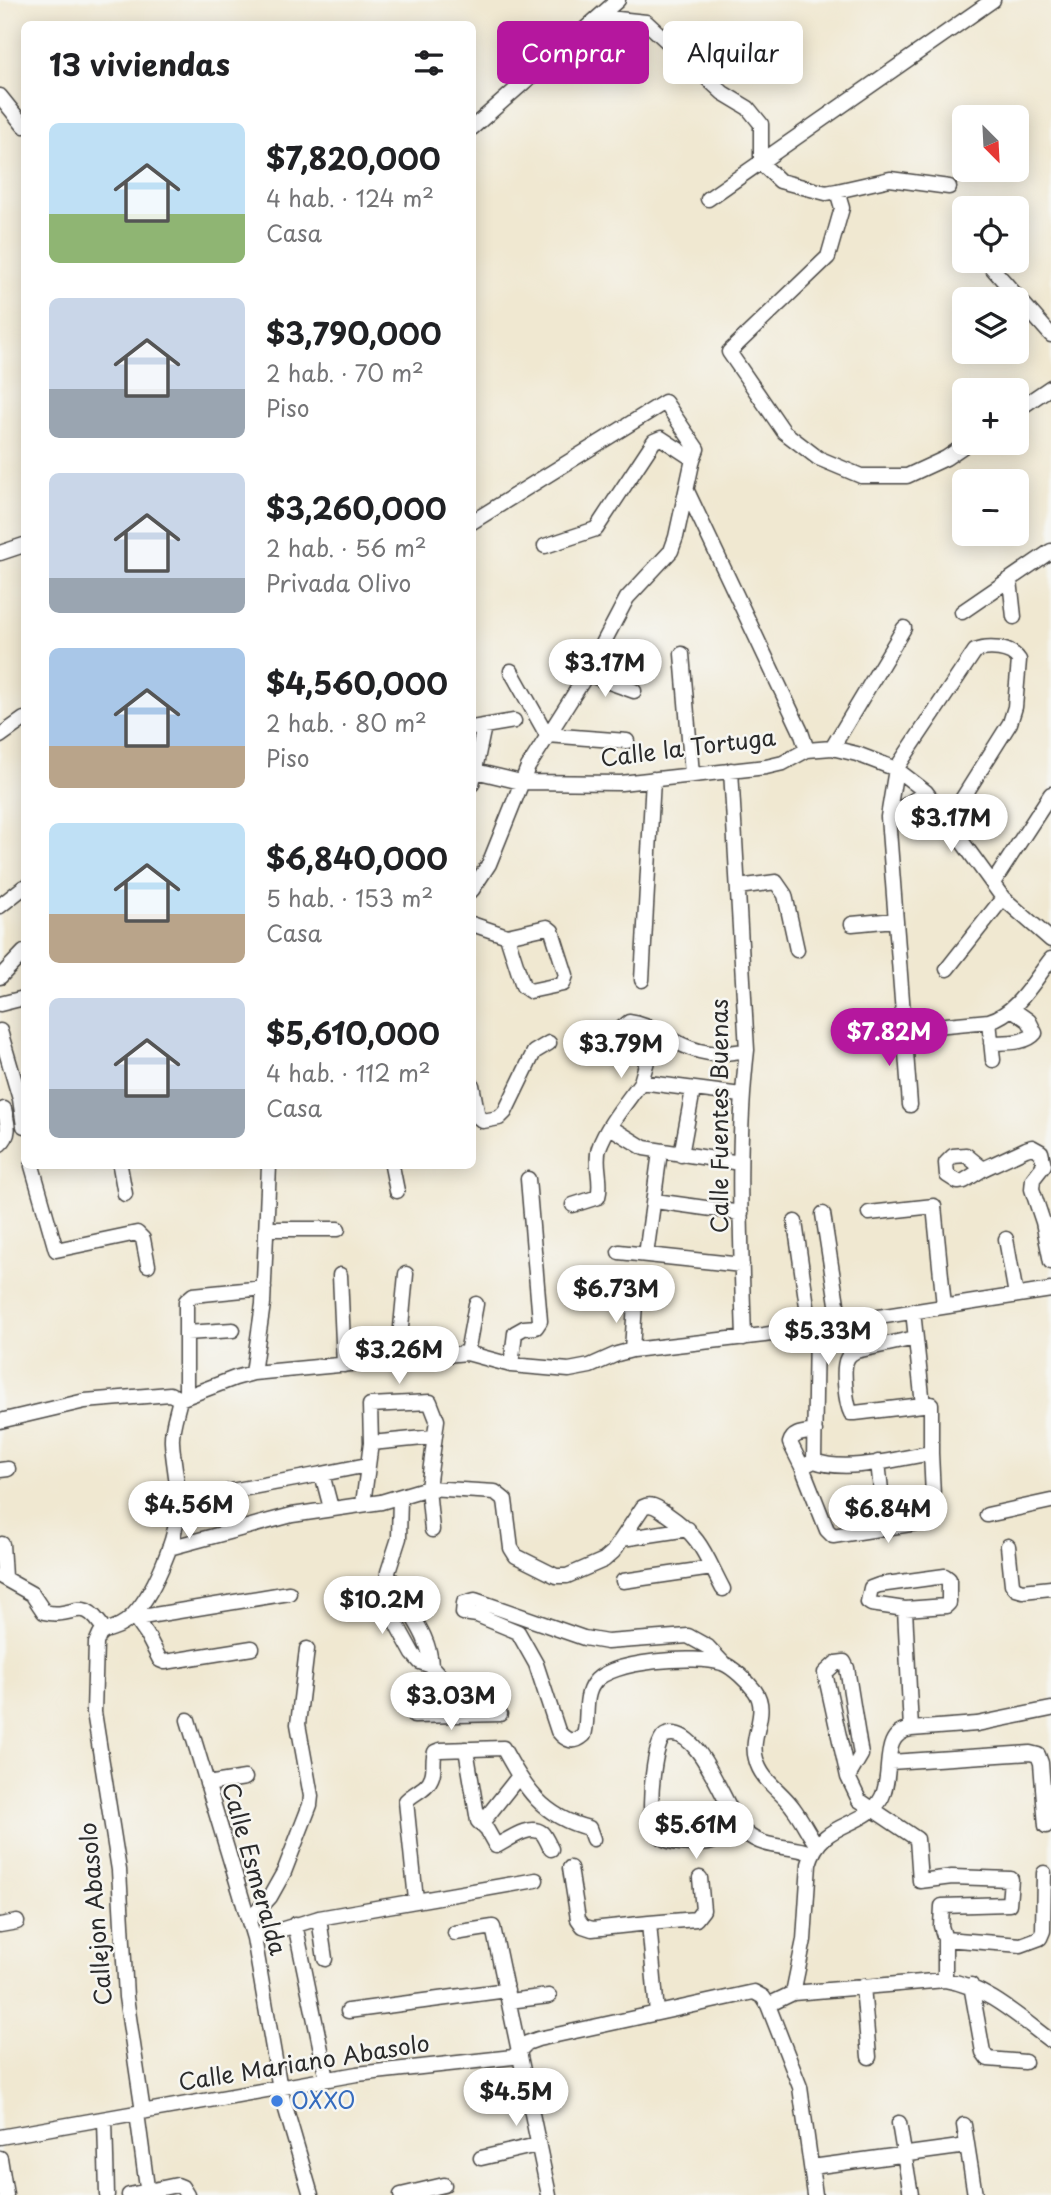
<!DOCTYPE html>
<html lang="es">
<head>
<meta charset="utf-8">
<style>
  body { margin:0; font-family:"Playpen Sans",sans-serif; background:#f2f2f2; color:#202124; height:100vh; display:flex; flex-direction:column; font-size:26px; white-space:nowrap }
  * { box-sizing:border-box; margin:0 }
  p { font-size:23px; color:#757577 }
  .icon { flex:none; width:38px; height:38px; fill:none; stroke:currentColor; stroke-width:2; stroke-linecap:round; stroke-linejoin:round }
  .map { position:relative; flex:1; overflow:hidden }
  .side { position:absolute; left:21px; top:21px; width:455px; height:1148px; display:flex; flex-direction:column; background:#fff; border-radius:10px; box-shadow:0 4px 18px #0003 }
  .side>* { flex:none }
  .hud { position:absolute; left:497px; top:21px; width:448px; height:63px; display:flex; gap:14px }
  .needle { width:46px; rotate:156deg }
  .fabs { position:absolute; left:952px; top:105px; display:grid; gap:14px }
  .fabs a { display:grid; place-items:center; width:77px; height:77px; border-radius:10px; background:#fff; box-shadow:0 4px 18px #0003; font-size:35px }
  .price { position:absolute; translate:-50% -60px; padding:0 16px; border-radius:24px; background:#fff; color:#222; font-size:23px; line-height:46px; filter:drop-shadow(0 2px 4px #0008) }
  .price::after { content:''; position:absolute; left:50%; top:42px; width:21px; height:16px; margin-left:-10px; background:inherit; clip-path:polygon(0 0,100% 0,50% 100%) }
  .price.selected { background:#b5179e; color:#fff }
  ul { padding:0; list-style:none }
  li { display:flex; align-items:center; gap:21px; height:175px; padding:0 28px }
  li span { display:grid; place-items:center; flex:none; width:196px; height:140px; border-radius:10px; color:#555 }
  li>.icon { margin-inline-start:auto }
  span .icon { width:84px; height:84px; fill:#fffc; stroke-width:1 }
  li b { font-size:30px }
  h2 { display:flex; justify-content:space-between; align-items:center; height:84px; padding:0 28px; font-size:30px }
  .pill { padding:0 24px; border-radius:10px; background:#fff; box-shadow:0 4px 18px #0003; font-size:24px; line-height:63px }
  .pill.selected { background:#b5179e; color:#fff }
  .map>svg:first-child { display:block }
  .lines { fill:none; stroke-linecap:round; stroke-linejoin:round }
  .minor-casing { stroke:#494744; stroke-width:17 }
  .minor { stroke:#fff; stroke-width:14 }
  .shop-dot { fill:#3f7fe0; stroke:#f6f6f2; stroke-width:2.5 }
  .labels { text-anchor:middle; stroke-width:5; stroke-linejoin:round; paint-order:stroke }
  .street-label { font-size:23px; fill:#2b2b2b; stroke:#f6f6f2 }
  .shop-label { font-size:23px; fill:#366cbe; stroke:#f6f6f2; text-anchor:start }
</style>
</head>
<body>
<div class="map">
<svg width="1051" height="2195" viewBox="0 0 1051 2195">
  <rect width="100%" height="100%" fill="#f6f6f2"/>
  <filter id="ink" filterUnits="userSpaceOnUse"><feTurbulence type="fractalNoise" baseFrequency=".0143" numOctaves="2"/><feDisplacementMap in="SourceGraphic" scale="14" xChannelSelector="R" yChannelSelector="G"/><feConvolveMatrix kernelMatrix="1 2 1 2 8 2 1 2 1" color-interpolation-filters="sRGB"/></filter>
  <filter id="wash" filterUnits="userSpaceOnUse"><feTurbulence type="fractalNoise" baseFrequency=".00686" numOctaves="4" result="noise"/><feDisplacementMap in="SourceGraphic" scale="28" xChannelSelector="R" yChannelSelector="G"/><feGaussianBlur stdDeviation="1.57" result="paint"/><feColorMatrix in="noise" values="0 0 0 0 0 0 0 0 0 0 0 0 0 0 0 0 0 1.4 0 .05"/><feComposite in="paint" operator="in"/></filter>
  <g filter="url(#wash)">
    <rect width="100%" height="100%" fill="#f0e8d1"/>
  </g>
  <g filter="url(#ink)">
    <g class="lines">
      <defs>
        <path id="minor" d="M599,17L646,22L723,93L748,108L761,124V163L780,181L826,193L837,191L842,208L828,257L729,352L784,432L818,458L861,476H907L946,458L968,443
          M0,96L24,126
          M472,128L618,0
          M837,191L890,179L949,187
          M708,199L993,0
          M986,261L1051,335
          M1017,410L1051,387
          M687,491L801,732L807,750
          M472,522L665,402L697,449L693,459L676,537L671,551L627,598L587,674L528,767L489,864L472,890
          M545,546L596,529L654,441L661,438L693,459
          M0,553L24,545
          M1010,580L1014,617
          M962,612L1051,551
          M682,654L692,774
          M511,671L547,735L627,741
          M587,674L634,691
          M472,728L514,721
          M0,736L24,719
          M832,748L904,628
          M731,770L747,1050C736,1145 741,1242 744,1338
          M475,771L521,782L621,783L766,767L783,763L807,750L832,748L857,754L896,769L926,792L1003,898L1051,940
          M472,784L484,726
          M888,817L926,792
          M993,883L1051,794
          M738,887L776,882L785,895L797,950
          M0,906L24,887
          M472,924L507,936
          M852,924L895,920
          M547,927L552,931L566,975L563,984L530,991L523,986L507,936Z
          M947,969L1003,898
          M0,977L24,952
          M642,980L653,779
          M0,1004L24,998
          M989,1021L993,1060
          M904,1029L989,1021C1017,1013 1033,982 1051,959
          M0,1031L20,1099L24,1126
          M991,1043C1005,1042 1026,1044 1035,1033L1029,1021L1012,1009
          M614,1047L622,1028L629,1022C646,1024 656,1032 671,1039C699,1055 716,1056 747,1050
          M641,1082L656,1030
          M472,1085L478,1117L483,1121L499,1118L505,1112L534,1052L549,1043
          M910,1105L888,817L896,769L975,651C988,646 1011,647 1019,660L1015,707L1010,723L949,820
          M610,1127L644,1148L740,1163
          M0,1144C12,1134 7,1122 4,1109
          M681,1155L693,1090
          M32,1166L56,1250L137,1233L143,1239L148,1265
          M120,1166L125,1194
          M392,1166L397,1191
          M983,1169L966,1155L953,1156L946,1163L947,1175L958,1182L964,1181L983,1169L1026,1149L1032,1147L1041,1152L1044,1165L1033,1179L1032,1189L1043,1222L1051,1262
          M655,1201L741,1213
          M573,1205L598,1197C603,1181 594,1164 599,1148C607,1125 627,1102 641,1082L741,1095
          M869,1213L934,1206L944,1306
          M823,1214L840,1323
          M795,1222L810,1327
          M266,1229H338
          M1006,1239L1016,1295
          M619,1252L742,1265
          M646,1255L660,1152
          M340,1275L344,1365
          M913,1311L923,1405
          M186,1333L233,1330
          M915,1338L856,1351C852,1353 849,1354 847,1359C842,1368 846,1404 851,1413H855L931,1404V1453L934,1517L930,1521L833,1536L827,1530L802,1467L814,1461C847,1473 896,1459 931,1453
          M632,1350L635,1303
          M467,1353L476,1304
          M398,1359L406,1274
          M511,1365L515,1333L524,1328L536,1327L540,1321L528,1179
          M253,1373L263,1304L269,1166
          M186,1395V1301L193,1295L264,1288
          M180,1399L235,1378L253,1373L467,1353L511,1365L569,1370L590,1366L617,1354L632,1350L764,1335L1051,1290
          M0,1421L85,1401L170,1394L180,1399
          M371,1443L434,1437
          M814,1461L816,1326
          M878,1462L885,1528
          M802,1467L790,1443C793,1432 805,1433 815,1431
          M0,1470L8,1469
          M322,1474L367,1465
          M400,1497L399,1538L388,1572L389,1596L397,1625L413,1654L420,1662L431,1666L457,1695L463,1715
          M178,1504L231,1491L322,1474L331,1508
          M363,1504L371,1443L370,1405L430,1402L437,1420L428,1488L432,1530
          M987,1515L1051,1501
          M622,1539L688,1529
          M2,1544L4,1577
          M1008,1546L1012,1584L1016,1589L1023,1591L1051,1588
          M169,1548L292,1515L381,1502L428,1488L495,1492L505,1500L511,1548L516,1556L556,1576H567L604,1560L613,1552L643,1507C652,1502 659,1509 667,1514C702,1538 704,1553 723,1589
          M0,1576L32,1594L44,1612C76,1620 81,1592 105,1631
          M392,1580C405,1610 430,1633 431,1666
          M623,1581L712,1568
          M905,1609L871,1604L868,1602L871,1588L879,1585L945,1576L949,1579V1603L946,1606L905,1609L911,1729
          M133,1615L147,1635L160,1660L165,1662L252,1648
          M136,1618L289,1593
          M105,1631L100,1634L96,1643L94,1712L119,1870L126,1997L143,2112
          M105,1631C114,1628 122,1626 129,1619C153,1597 177,1539 178,1507C179,1485 173,1463 172,1442C171,1428 177,1413 180,1399
          M724,1664L708,1647L688,1636L607,1642L584,1638L475,1600L464,1603L463,1613L477,1615L518,1632L536,1664L558,1731C566,1741 574,1744 584,1735C589,1719 583,1697 594,1683C609,1660 698,1655 722,1663C733,1667 748,1682 755,1691C770,1712 749,1736 756,1759C761,1781 782,1791 794,1809C803,1821 808,1834 817,1845
          M414,1716L500,1714
          M188,1720L254,1938L280,2089L311,2195
          M466,1749L478,1821L487,1830L496,1846C507,1841 529,1823 542,1833C545,1836 549,1845 551,1849
          M890,1762L1030,1753L1038,1755L1041,1763L1046,1826
          M848,1777L861,1755L847,1668L844,1662L836,1663L825,1673L848,1777L859,1800L917,1839L920,1881L952,1877L1011,1879L1009,1904L942,1906L941,1926L945,1939V1980
          M207,1784L245,1778
          M481,1824L519,1776
          M739,1825C730,1830 721,1838 712,1842C700,1846 675,1844 664,1839C658,1835 654,1828 652,1822C649,1808 653,1739 666,1735C701,1723 726,1815 746,1833C763,1849 790,1845 811,1853
          M570,1868L578,1919L583,1926L592,1929L649,1923
          M416,1900L406,1801C414,1792 428,1789 432,1776C435,1768 432,1760 435,1752L440,1750L503,1748C525,1788 542,1817 589,1828L593,1839
          M319,1918L325,1959
          M249,1920L270,1897L284,1872L310,1805L311,1796L298,1724L307,1649
          M295,1924L327,2079
          M0,1925L17,1922
          M455,1933L493,1927L549,2195
          M254,1938L319,1918L536,1880
          M945,1939L1021,1945L1040,1938L1043,1931L1044,1873
          M971,1985L983,2052L988,2059L1025,2062
          M863,1986L869,2057
          M793,1993L945,1980C985,1986 1019,2017 1051,2041
          M509,2001L549,1996
          M768,2005L793,1993L804,1940L809,1864C821,1819 866,1829 882,1797C894,1773 879,1734 911,1729L977,1724L1051,1709
          M348,2011L507,1990
          M657,2013L649,1923L696,1919L703,1910L700,1878
          M137,2113L148,2195
          M105,2119L107,2195
          M899,2123L911,2195
          M964,2125L975,2195
          M0,2137L357,2074L513,2057L527,2043L538,2039L754,1992L763,1997L768,2005L800,2087L815,2195
          M0,2158L6,2195
          M481,2158L537,2145
          M812,2167L967,2146
          M129,2195L177,2185L182,2187L187,2195
          M401,2195L444,2185"/>
      </defs>
      <use href="#minor" class="minor-casing"/>
      <use href="#minor" class="minor"/>
    </g>
  </g>
  <circle class="shop-dot" cx="277" cy="2101" r="7"/>
  <g class="labels">
    <g class="street-label">
      <text transform="translate(688 748) rotate(-7)" y="8">Calle la Tortuga</text>
      <text transform="translate(720 1116) rotate(-90)" y="8">Calle Fuentes Buenas</text>
      <text transform="translate(254 1869) rotate(74)" y="8">Calle Esmeralda</text>
      <text transform="translate(96 1914) rotate(-95)" y="8">Callejon Abasolo</text>
      <text transform="translate(304 2063) rotate(-9)" y="8">Calle Mariano Abasolo</text>
    </g>
    <g class="shop-label">
      <text x="291" y="2109">OXXO</text>
    </g>
  </g>
</svg>
<div class="fabs">
<a><svg class="needle" viewBox="-14 -14 28 28"><path d="M0-13l5 13h-10z" fill="#e53935"/><path d="M0 13l5-13h-10z" fill="#757577"/></svg></a>
<a><svg class="icon" aria-label="locate" viewBox="0 0 24 24"><circle cx="12" cy="12" r="6"/><path d="M12 2v4M12 18v4M2 12h4M18 12h4"/></svg></a>
<a><svg class="icon" aria-label="layers" viewBox="0 0 24 24"><path d="M12 4l9 5-9 5-9-5zM3 14l9 5 9-5"/></svg></a>
<a>+</a>
<a>−</a>
</div>
<b class="price" style="left:605px;top:699px">$3.17M</b>
<b class="price" style="left:951px;top:854px">$3.17M</b>
<b class="price selected" style="left:889px;top:1068px">$7.82M</b>
<b class="price" style="left:621px;top:1080px">$3.79M</b>
<b class="price" style="left:616px;top:1325px">$6.73M</b>
<b class="price" style="left:828px;top:1367px">$5.33M</b>
<b class="price" style="left:399px;top:1386px">$3.26M</b>
<b class="price" style="left:189px;top:1541px">$4.56M</b>
<b class="price" style="left:888px;top:1545px">$6.84M</b>
<b class="price" style="left:382px;top:1636px">$10.2M</b>
<b class="price" style="left:451px;top:1732px">$3.03M</b>
<b class="price" style="left:696px;top:1861px">$5.61M</b>
<b class="price" style="left:516px;top:2128px">$4.5M</b>
<div class="hud">
<a class="pill selected">Comprar</a>
<a class="pill">Alquilar</a>
</div>
<section class="side">
<h2>13 viviendas<svg class="icon" aria-label="filters" viewBox="0 0 24 24"><path d="M4 7h16M4 17h16"/><circle cx="9" cy="7" r="2"/><circle cx="15" cy="17" r="2"/></svg></h2>
<ul>
<li><span style="background:linear-gradient(#bfe0f5 65%,#8fb573 0)"><svg class="icon" aria-label="home" viewBox="0 0 24 24"><path d="M3 11l9-7 9 7M6 9v11h12V9"/></svg></span><div><b>$7,820,000</b><p>4 hab. · 124 m²</p><p>Casa</p></div></li>
<li><span style="background:linear-gradient(#c9d6e8 65%,#9aa5b1 0)"><svg class="icon" aria-label="home" viewBox="0 0 24 24"><path d="M3 11l9-7 9 7M6 9v11h12V9"/></svg></span><div><b>$3,790,000</b><p>2 hab. · 70 m²</p><p>Piso</p></div></li>
<li><span style="background:linear-gradient(#c9d6e8 75%,#9aa5b1 0)"><svg class="icon" aria-label="home" viewBox="0 0 24 24"><path d="M3 11l9-7 9 7M6 9v11h12V9"/></svg></span><div><b>$3,260,000</b><p>2 hab. · 56 m²</p><p>Privada Olivo</p></div></li>
<li><span style="background:linear-gradient(#a9c7e8 70%,#b9a48a 0)"><svg class="icon" aria-label="home" viewBox="0 0 24 24"><path d="M3 11l9-7 9 7M6 9v11h12V9"/></svg></span><div><b>$4,560,000</b><p>2 hab. · 80 m²</p><p>Piso</p></div></li>
<li><span style="background:linear-gradient(#bfe0f5 65%,#b9a48a 0)"><svg class="icon" aria-label="home" viewBox="0 0 24 24"><path d="M3 11l9-7 9 7M6 9v11h12V9"/></svg></span><div><b>$6,840,000</b><p>5 hab. · 153 m²</p><p>Casa</p></div></li>
<li><span style="background:linear-gradient(#c9d6e8 65%,#9aa5b1 0)"><svg class="icon" aria-label="home" viewBox="0 0 24 24"><path d="M3 11l9-7 9 7M6 9v11h12V9"/></svg></span><div><b>$5,610,000</b><p>4 hab. · 112 m²</p><p>Casa</p></div></li>
</ul>
</section>
</div>
</body>
</html>
